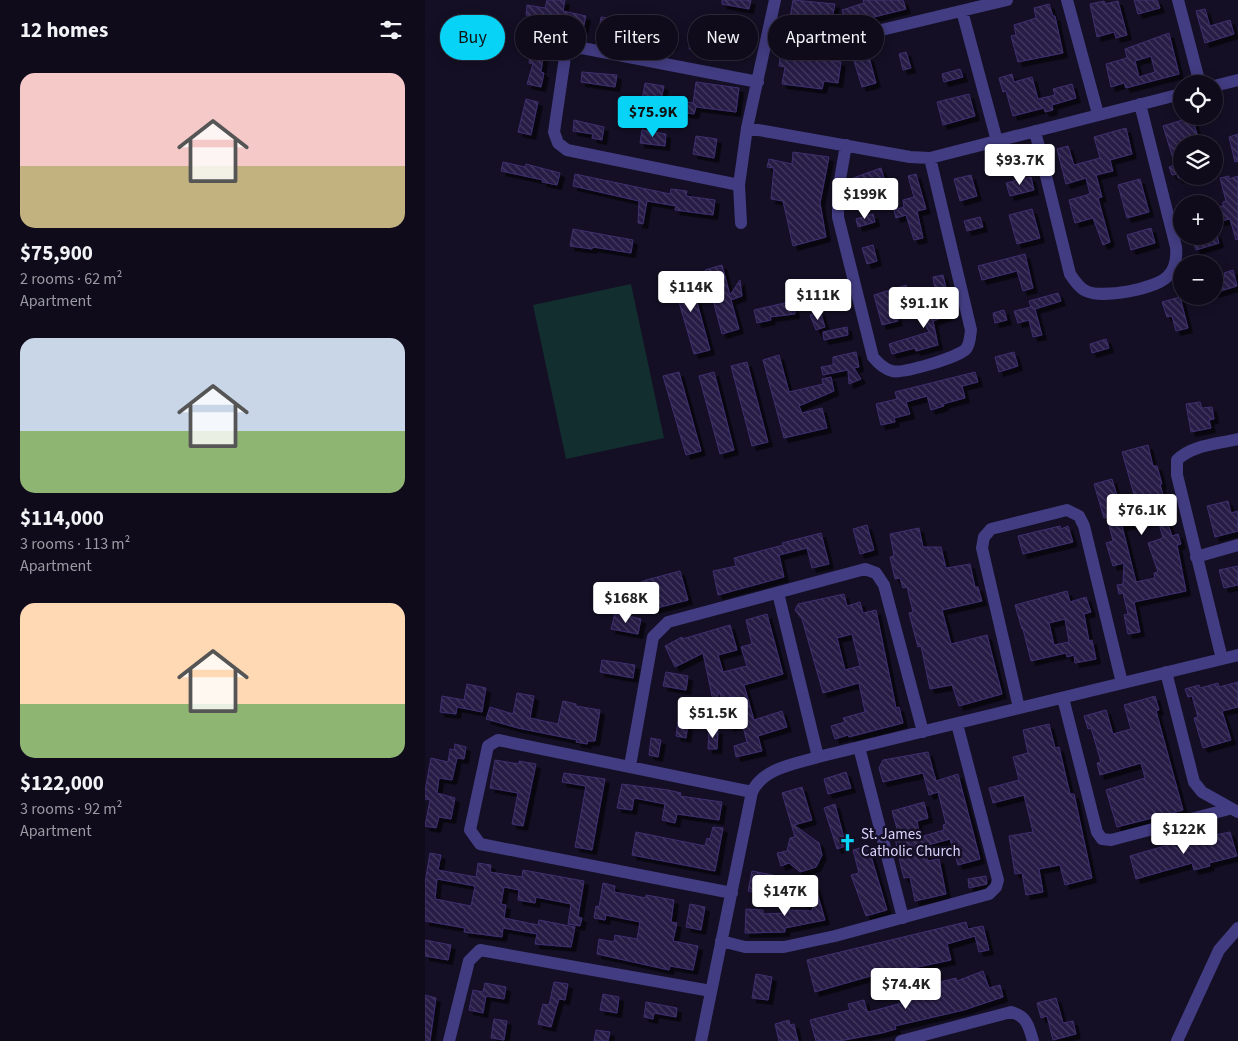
<!DOCTYPE html>
<html lang="en">
<head>
<meta charset="utf-8">
<style>
  body { margin:0; font-family:"Source Sans 3",sans-serif; background:#181424; color:#f1f3f6; height:100vh; display:flex; flex-direction:column; font-size:19px; white-space:nowrap }
  * { box-sizing:border-box; margin:0 }
  p { font-size:16px; color:#9b9ba3 }
  .icon { flex:none; width:28px; height:28px; fill:none; stroke:currentColor; stroke-width:2; stroke-linecap:round; stroke-linejoin:round }
  .map { position:relative; flex:1; overflow:hidden }
  .details { display:flex; flex-direction:column; background:#0f0b1b; width:425px }
  .details>* { flex:none }
  .hud { position:absolute; left:15px; top:15px; width:475px; height:45px; display:flex; gap:10px }
  .fabs { position:absolute; left:748px; top:75px; display:grid; gap:10px }
  .fabs a { display:grid; place-items:center; width:50px; height:50px; border-radius:50%; background:#0f0b1b; box-shadow:0 2px 12px #0003,0 0 0 1px #2f2b3a; font-size:25px }
  .price { position:absolute; translate:-50% -42px; padding:0 11px; border-radius:5px; background:#fff; color:#222; font-size:16px; line-height:32px; filter:drop-shadow(0 1px 2px #0008) }
  .price::after { content:''; position:absolute; left:50%; top:30px; width:15px; height:11px; margin-left:-8px; background:inherit; clip-path:polygon(0 0,100% 0,50% 100%) }
  .price.current { background:#07d3f6; color:#111 }
  ul { padding:0; list-style:none }
  li { display:grid; align-content:center; gap:10px; height:265px; padding:0 20px }
  li span { display:grid; place-items:center; height:155px; border-radius:15px; color:#555 }
  li>.icon { margin-inline-start:auto }
  span .icon { width:90px; height:90px; fill:#fffc; stroke-width:1 }
  li b { font-size:21px }
  h2 { display:flex; justify-content:space-between; align-items:center; height:60px; padding:0 20px; font-size:21px }
  .pill { padding:0 18px; border-radius:22px; background:#0f0b1b; box-shadow:0 2px 12px #0003,0 0 0 1px #2f2b3a; font-size:18px; line-height:45px }
  .pill.current { background:#07d3f6; color:#111 }
  main { display:flex; flex:1; min-height:0 }
  .map>svg:first-child { display:block }
  .pitch { fill:#122e2e }
  .building { fill:url(#building-back-hatch); stroke:#3f2f70; fill-rule:evenodd; filter:url(#shadow) }
  .lines { fill:none; stroke-linecap:round; stroke-linejoin:round }
  .minor { stroke:#423c82; stroke-width:12 }
  .labels { text-anchor:middle; stroke-width:5; stroke-linejoin:round; paint-order:stroke }
  .poi-label { font-size:15px; fill:#dbd4fe; stroke:#140f24; text-anchor:start }
</style>
</head>
<body>
<main>
<section class="details">
<h2>12 homes<svg class="icon" aria-label="filters" viewBox="0 0 24 24"><path d="M4 7h16M4 17h16"/><circle cx="9" cy="7" r="2"/><circle cx="15" cy="17" r="2"/></svg></h2>
<ul>
<li><span style="background:linear-gradient(#f6c9c9 60%,#c2b280 0)"><svg class="icon" aria-label="home" viewBox="0 0 24 24"><path d="M3 11l9-7 9 7M6 9v11h12V9"/></svg></span><div><b>$75,900</b><p>2 rooms · 62 m²</p><p>Apartment</p></div></li>
<li><span style="background:linear-gradient(#c9d6e8 60%,#8fb573 0)"><svg class="icon" aria-label="home" viewBox="0 0 24 24"><path d="M3 11l9-7 9 7M6 9v11h12V9"/></svg></span><div><b>$114,000</b><p>3 rooms · 113 m²</p><p>Apartment</p></div></li>
<li><span style="background:linear-gradient(#ffd9b3 65%,#8fb573 0)"><svg class="icon" aria-label="home" viewBox="0 0 24 24"><path d="M3 11l9-7 9 7M6 9v11h12V9"/></svg></span><div><b>$122,000</b><p>3 rooms · 92 m²</p><p>Apartment</p></div></li>
</ul>
</section>
<div class="map">
<svg width="813" height="1041" viewBox="0 0 813 1041">
  <defs>
    <pattern id="building-back-hatch" width="6" height="6" patternUnits="userSpaceOnUse" patternTransform="scale(1.25)"><rect width="6" height="6" fill="#261c45"/><path d="M-1 5l2 2M0 0l6 6M5-1l2 2" fill="none" stroke="#453c61"/></pattern>
    <filter id="shadow"><feDropShadow dx="4.5" dy="4.5" stdDeviation="0" flood-color="#0009"/></filter>
  </defs>
  <rect width="100%" height="100%" fill="#140f24"/>
  <path class="pitch" d="M206,284L239,438L141,459L108,305Z"/>
  <path class="building" d="M122,0H140L138,11L161,16L158,29L123,23L124,19L101,15L102,5L120,8Z
    M297,0H326L324,9L297,4Z
    M368,0L410,4L406,24L365,18Z
    M438,0H478L481,9L421,24L417,10L439,3Z
    M709,0H732L735,8L713,14Z
    M679,1L680,4L693,1L702,35L691,38L689,32L672,37L665,4Z
    M624,4L628,16H630L638,53L593,62L586,36L591,35L589,25L611,18L609,8Z
    M780,9L785,26L805,20L809,34L780,43L771,11Z
    M176,17L189,19L187,32L174,30Z
    M280,26L307,29L306,38L279,35Z
    M231,29L249,33L247,46L228,43Z
    M744,33L754,74L701,88L699,83L686,87L681,64L702,58L700,49ZM726,56L730,72L714,77L710,61Z
    M266,35L282,37L281,51L264,49Z
    M300,39L319,42L317,55L297,51Z
    M106,48L119,50L116,72L119,73L116,87L102,84L108,64L104,63Z
    M356,50L400,57V60L416,62L413,83L399,81L397,89L357,84L360,67L354,66Z
    M481,52L486,68L478,70L474,54Z
    M444,57L451,83L437,87L429,61Z
    M535,69L538,77L519,82L517,74Z
    M157,72L192,75L190,87L156,82Z
    M587,74L589,82L607,77L613,99L630,95L628,89L647,84L651,98L627,105L628,110L620,112L619,108L588,116L581,91L578,92L574,78Z
    M271,82L314,88L311,112L271,107L269,114L240,110L242,99L268,103Z
    M220,83L239,86L235,104L217,100Z
    M544,94L550,116L518,125L512,102Z
    M101,99L113,102L106,135L93,132Z
    M767,117L775,144H756V178H753L752,174L747,175L744,167L750,165L738,126Z
    M149,120L179,127L177,140L167,138L168,134L148,131Z
    M701,128L707,154L685,160L688,171L671,175L677,197L673,198L685,242L678,245L668,218L650,223L644,200L665,194L661,178L641,184L632,149L643,146L649,165L675,158L669,137Z
    M217,130L241,134L240,146L215,143Z
    M813,134V161L810,162L804,137Z
    M271,136L292,139L289,158L268,154Z
    M368,152L404,157L395,203L401,237L368,246L358,201L346,199L349,168L342,167L344,159L367,164Z
    M78,162L100,167L101,164L135,173L132,185L117,182L118,180L76,171Z
    M456,168L461,185L451,188L449,181L430,186L428,178Z
    M150,174L245,194L246,189L262,191L261,196L290,200L288,215L250,210L251,206L222,201L218,224L213,223L214,201L148,186Z
    M491,174L501,209L492,211L498,238L489,240L481,215L471,218L469,210L479,207L478,200L489,197L483,176Z
    M546,175L552,196L535,201L529,179Z
    M804,176V179L813,176V239L811,240L805,219L791,222L789,214V208L798,206V202L801,201L795,178Z
    M606,177L609,190L585,196L581,183Z
    M715,179L724,212L702,218L693,185Z
    M607,209L615,238L592,244L584,215Z
    M448,214L450,222L433,227L431,219Z
    M555,217L558,227L542,231L539,221Z
    M726,228L730,243L706,250L702,235Z
    M148,229L208,240L206,253L168,247L167,249L145,246Z
    M791,233L794,243L771,250L768,240L789,236Z
    M448,245L452,261L442,264L437,248Z
    M600,254L608,288L598,291L592,271L557,280L553,266Z
    M297,265L305,295L315,280L317,296L306,300L314,329L297,334L280,270Z
    M808,270L812,286L789,293V280L800,277L799,273Z
    M264,273L285,350L269,354L247,278Z
    M518,275L521,288L510,290L508,277Z
    M481,285L484,298L468,302L473,321L457,325L449,295Z
    M633,293L636,301L610,309L617,335L608,337L604,320L593,323L589,311L606,307L604,301Z
    M755,297L763,328L751,331L747,316L742,317L737,302Z
    M520,298L525,315L508,321L513,345L491,351L490,348L467,354L464,344L504,332L494,310Z
    M368,301L370,314L345,317L346,320L332,323L329,310Z
    M579,310L582,320L570,323L568,313Z
    M395,311L400,327L391,330L385,315Z
    M422,327L423,335L399,340L398,332Z
    M681,339L684,348L667,353L665,344Z
    M431,352L434,367L429,368L436,379L424,384L423,370L398,375L396,367L408,365V357Z
    M589,352L593,366L574,372L570,357Z
    M354,355L364,392L398,384L397,379L406,377L409,391L374,406L377,413L397,408L402,428L359,438L338,360Z
    M322,362L343,442L327,446L306,366Z
    M254,372L276,451L261,455L238,376Z
    M289,372L309,450L295,454L274,376Z
    M550,372L553,382L537,386L540,398L518,404L519,406L506,410L502,396L481,402L485,414L469,418L470,422L456,425L451,404L472,399L470,392Z
    M775,402L777,408L787,407L789,419L784,420L786,428L766,432L761,404Z
    M723,445L728,466H732L737,484H735L744,517L741,518L747,536L753,534L756,544L752,545L761,591L709,602L715,632L703,634L699,615L703,614L698,593L694,594L692,585L698,584L699,563L688,566L681,543L688,541L682,517L679,518L669,484L687,479L694,502L710,498L697,452ZM733,520L738,538L723,543L733,572L729,573L730,578L711,582L697,526Z
    M803,501L806,513L813,511V531L790,537L782,506Z
    M442,525L449,550L435,554L428,529Z
    M635,526L636,529L643,526L648,542L598,554L593,536Z
    M494,528L498,547H516L521,568L545,564L550,587H553L557,601L517,610L526,644L562,635L577,694L534,706L527,685L505,689L496,646L493,647L484,613L488,612L482,587L478,588L475,578L470,579L465,557L469,556L465,534Z
    M396,533L404,564L387,568L382,548L354,555L359,577L293,595L288,571L311,566L309,558L358,545L357,543Z
    M813,566V585L799,588L794,570Z
    M255,571L263,600L228,609L224,590L210,595L207,586L221,580Z
    M642,591L645,602L661,597L666,612L659,614L664,641L667,640L671,659L650,663L649,655L642,657L641,653L606,661L598,629H597L590,605ZM640,619L644,642L629,645L624,623Z
    M419,594L422,606L435,602L438,613L451,610L471,708L474,707L478,723L424,737L423,735L410,739L406,726L420,722L418,718L440,712L434,683L398,693L377,619L370,610L373,604ZM427,634L435,666L420,670L412,638Z
    M190,613L216,619L213,634L186,629Z
    M342,614L358,674L319,685L329,720L357,711L362,727L333,736L337,751L311,757L309,746L322,742L317,723L304,727L302,718L314,715L309,696L297,699L293,690V710H290L278,653L250,667L240,646L257,637V639L305,625L312,650L293,655L298,672L322,666L316,647L327,644L321,620Z
    M177,660L210,665L208,678L175,672Z
    M241,672L263,676L261,690L238,686Z
    M813,682V707L797,711L806,740L778,748L769,718L773,717L767,696L763,697L760,689L774,685L775,688L793,683L794,687Z
    M42,684L61,688L57,712L32,707L31,714L15,712L17,696L39,700Z
    M92,693L109,696L105,718L133,724L138,701L151,704V706L175,710L170,741H163L162,744L151,742L152,740L93,728L61,719L65,707L88,714Z
    M730,696L734,710L731,711L758,810L692,827L681,790L720,778L716,763L675,775L672,763L676,762L666,728L663,729L659,716L681,710L688,734L706,729L699,705Z
    M253,722L263,724L261,738L251,736Z
    M624,724L630,748L634,747L645,794H649L667,878L640,885L635,865L614,869L618,892L601,895L597,873L590,874L584,836L608,832L599,795L568,803L564,788L594,780L588,757L603,753L598,730Z
    M284,729L293,730L292,749H283Z
    M226,738L236,740L233,757L224,755Z
    M30,744L41,747L39,759L32,758L27,780L14,778L12,793L30,798L26,819L14,817L11,828L0,826L5,800L0,799V791L6,758L23,762L25,749L29,750Z
    M503,752L511,781L533,774L555,859L533,865L525,839L499,846L503,861L514,859L521,894L490,901L485,877L479,878L476,867L469,833L473,832L467,811L499,802L503,818L492,821L495,837L519,830L518,825L521,824L513,792L504,795L498,773L458,782L454,768L458,760Z
    M70,760L94,764V761L111,764L98,826L87,824L93,793L65,788Z
    M421,772L426,788L403,794L399,779Z
    M139,773L180,779L167,850L150,847L161,786L137,782Z
    M197,784L243,790L256,793L255,796L297,802L294,820L252,814L250,823L237,820L240,804L209,798L207,810L192,808Z
    M377,787L387,820L369,825L394,843L397,855L391,867L375,872L364,863L356,866L352,853L362,851L365,838L370,837L357,793Z
    M410,804L421,846L412,849L399,808Z
    M288,827L298,828L290,871L207,855L211,832L280,846L282,838L285,839Z
    M805,832L812,856L784,863L785,866L769,870L767,863L711,879L705,856L750,843Z
    M443,846L462,910L441,916L426,875L434,873L428,850Z
    M5,853L16,855L13,870L51,877L53,863L66,865L65,872L84,875L97,877L98,870L159,881L153,917L157,918L155,926L143,924L146,904L111,897L110,903L93,900L94,890L79,887L76,904L81,905L79,918L113,925L114,920L150,927L146,947L110,944L112,934L78,928L77,937L39,932L40,928L0,921V883ZM12,879L50,886L46,906L10,899Z
    M327,871L348,875L343,896L323,891Z
    M561,876L562,884L544,888L543,879Z
    M178,883L190,886L189,892L221,898V895L249,900L246,922L252,923L248,941L273,946L268,970L245,966L244,970L172,954L174,939L189,942L190,935L212,939L215,922L181,915L180,920L169,918L171,906L174,907Z
    M390,885L400,920L360,928V932L320,933L321,909L338,910V914L362,913V910L387,911L388,906L378,904L375,894L390,889Z
    M265,904L280,907L276,930L261,927Z
    M541,922L543,929L558,926L564,950L554,952L550,936L522,944L526,960L464,973L463,971L390,992L382,960Z
    M0,940L26,945L23,960L0,956Z
    M558,971L564,988L575,985L578,997L539,1010L470,1026L471,1029L457,1033L414,1041H391L385,1020L425,1010L423,1004L439,1000L442,1011L444,1012L517,992L515,982L531,978L532,981Z
    M331,974L347,977L343,1000L327,998Z
    M129,982L143,984L140,1000L134,999L126,1027L113,1024L118,1004L124,1005Z
    M60,983L81,987L79,999L61,996L58,1013L44,1010L48,990L58,992Z
    M178,994L194,997L192,1013L175,1010Z
    M0,995L11,998L5,1041H0Z
    M631,998L638,1023L648,1021L651,1034L628,1040L622,1016L616,1018L612,1003Z
    M221,1002L252,1008L251,1017L229,1013L228,1019L219,1017Z
    M69,1019L82,1021L79,1040L66,1038Z
    M364,1020L365,1025L369,1024L373,1041H354L350,1024Z
    M171,1030L185,1032L183,1041H169Z"/>
  <g class="lines">
    <path class="minor" d="M642,0L673,114
      M753,0L775,84
      M537,11L572,141
      M344,31L400,38H423L582,0
      M789,86L813,80
      M322,128L485,157L505,158L756,94
      M610,131L645,274C649,280 654,288 661,291C677,299 731,289 743,276C751,268 752,258 751,247L715,104
      M421,145L413,191V217L448,357C453,363 459,369 467,371C478,374 534,357 541,349C545,344 545,337 546,330L505,158
      M314,185L142,150L133,143L129,132L140,57L147,51L157,48L333,82
      M316,223L314,185L322,128L350,0
      M771,557L813,545
      M353,593L393,757
      M797,659L752,475V460C767,445 793,444 813,439
      M741,672L769,782L777,792L813,812
      M638,698L672,832L677,839L686,840L804,809
      M594,708L557,548L559,537L566,529L642,510L654,516L659,526L697,683
      M434,747L478,918
      M205,766L228,637L243,622L440,569L451,573L459,585L498,732
      M307,893L55,844L45,830L63,746L73,740L327,792
      M296,941L320,947H359L410,936L564,894L571,887L573,880L532,724
      M24,1041L44,961L55,950L286,991
      M276,1041L327,792C338,768 370,764 393,757L813,655
      M476,1041L586,1012C602,1016 604,1027 608,1041
      M752,1041L794,950L813,928"/>
  </g>
  <defs>
    <symbol id="church-bare" viewBox="-9 -9 18 18"><path d="M-1.2-6h2.4v3.5h3.3v2.4h-3.3V6h-2.4V-.1h-3.3v-2.4h3.3Z" fill="#07d3f6" stroke="#140f24" stroke-width="2.5" paint-order="stroke"/></symbol>
  </defs>
  <g fill-rule="evenodd">
    <use href="#church-bare" x="410" y="830" width="25" height="25"/>
  </g>
  <g class="labels">
    <g class="poi-label">
      <text x="436" y="839">St. James<tspan x="436" dy="17">Catholic Church</tspan></text>
    </g>
  </g>
</svg>
<div class="fabs">
<a><svg class="icon" aria-label="locate" viewBox="0 0 24 24"><circle cx="12" cy="12" r="6"/><path d="M12 2v4M12 18v4M2 12h4M18 12h4"/></svg></a>
<a><svg class="icon" aria-label="layers" viewBox="0 0 24 24"><path d="M12 4l9 5-9 5-9-5zM3 14l9 5 9-5"/></svg></a>
<a>+</a>
<a>−</a>
</div>
<b class="price current" style="left:228px;top:138px">$75.9K</b>
<b class="price" style="left:595px;top:186px">$93.7K</b>
<b class="price" style="left:440px;top:220px">$199K</b>
<b class="price" style="left:266px;top:313px">$114K</b>
<b class="price" style="left:393px;top:321px">$111K</b>
<b class="price" style="left:499px;top:329px">$91.1K</b>
<b class="price" style="left:717px;top:536px">$76.1K</b>
<b class="price" style="left:201px;top:624px">$168K</b>
<b class="price" style="left:288px;top:739px">$51.5K</b>
<b class="price" style="left:759px;top:855px">$122K</b>
<b class="price" style="left:360px;top:917px">$147K</b>
<b class="price" style="left:481px;top:1010px">$74.4K</b>
<div class="hud">
<a class="pill current">Buy</a>
<a class="pill">Rent</a>
<a class="pill">Filters</a>
<a class="pill">New</a>
<a class="pill">Apartment</a>
</div>
</div>
</main>
</body>
</html>
